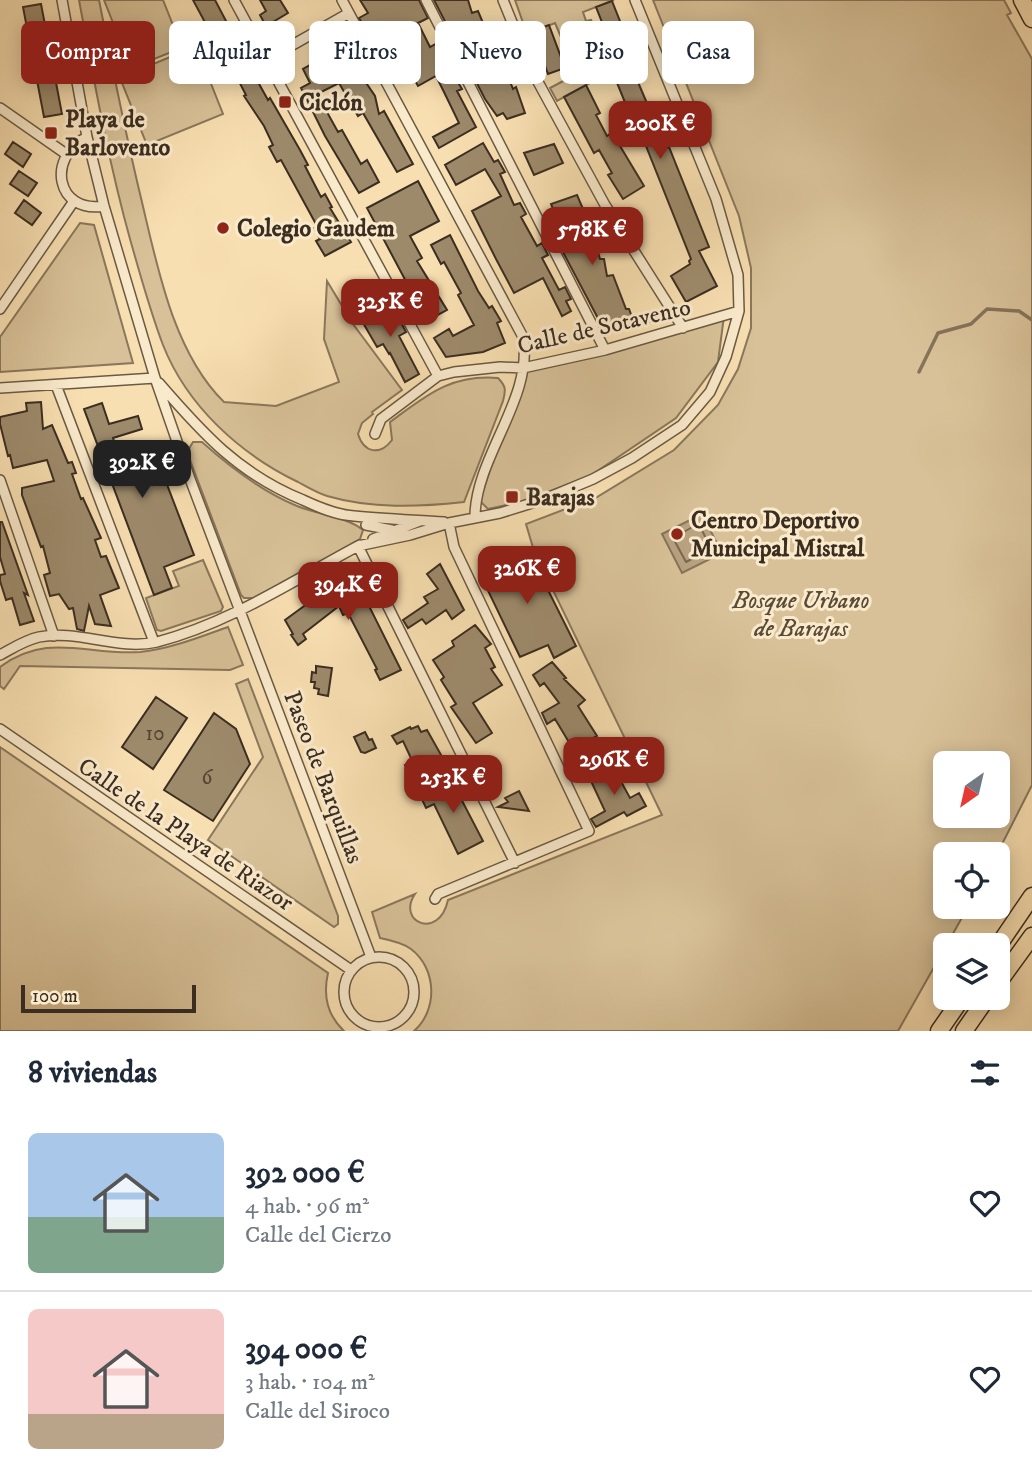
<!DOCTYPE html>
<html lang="es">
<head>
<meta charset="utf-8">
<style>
  body { margin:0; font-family:"IM FELL DW Pica",serif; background:#f6f6f7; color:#1f2937; height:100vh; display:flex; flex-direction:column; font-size:26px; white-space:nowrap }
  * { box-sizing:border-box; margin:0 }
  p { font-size:23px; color:#747a83 }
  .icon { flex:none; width:38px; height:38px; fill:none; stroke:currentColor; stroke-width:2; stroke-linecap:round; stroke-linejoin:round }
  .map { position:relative; height:1031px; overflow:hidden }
  .panel { display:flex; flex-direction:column; background:#fff; flex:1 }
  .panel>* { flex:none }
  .banner { position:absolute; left:21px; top:21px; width:990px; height:63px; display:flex; gap:14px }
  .needle { width:46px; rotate:214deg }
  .controls { position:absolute; left:933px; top:751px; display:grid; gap:14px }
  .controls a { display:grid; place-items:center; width:77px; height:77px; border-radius:10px; background:#fff; box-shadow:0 4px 18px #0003; font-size:35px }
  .scale { position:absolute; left:21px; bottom:18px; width:175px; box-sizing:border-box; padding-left:7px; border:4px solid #3b2d20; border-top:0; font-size:19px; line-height:24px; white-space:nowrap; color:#3b2d20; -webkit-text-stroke:5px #faeacc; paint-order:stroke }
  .price { position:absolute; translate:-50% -60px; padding:0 16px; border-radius:14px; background:#8f2418; color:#fff; font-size:23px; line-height:46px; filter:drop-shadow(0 2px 4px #0008) }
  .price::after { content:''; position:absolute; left:50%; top:42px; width:21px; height:16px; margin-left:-10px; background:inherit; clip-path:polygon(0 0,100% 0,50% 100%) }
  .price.active { background:#222; color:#fff }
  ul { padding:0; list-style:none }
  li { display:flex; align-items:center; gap:21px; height:175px; padding:0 28px }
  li+li { border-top:2px solid #e0e1e3 }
  li span { display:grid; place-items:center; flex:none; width:196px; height:140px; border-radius:10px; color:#555 }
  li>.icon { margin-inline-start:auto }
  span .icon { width:84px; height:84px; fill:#fffc; stroke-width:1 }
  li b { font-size:30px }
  h2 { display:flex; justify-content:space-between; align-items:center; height:84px; padding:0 28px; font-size:30px }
  .tag { padding:0 24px; border-radius:10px; background:#fff; box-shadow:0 4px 18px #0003; font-size:24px; line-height:63px }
  .tag.active { background:#8f2418; color:#fff }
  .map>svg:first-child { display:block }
  .green { fill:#d8c198; stroke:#8a775c; stroke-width:2; fill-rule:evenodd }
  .water { fill:#b8a280; stroke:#86735a; stroke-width:2 }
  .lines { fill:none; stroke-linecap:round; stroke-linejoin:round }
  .shore { stroke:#7a6850; stroke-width:2 }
  .stream { stroke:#86735a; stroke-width:3.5 }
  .building { fill:#9d8a6b; stroke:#3b2d20; stroke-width:2 }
  .street-casing { stroke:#6a5a44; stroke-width:12 }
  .highway-casing { stroke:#3b2d20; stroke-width:19 }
  .street { stroke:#faeacc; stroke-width:9 }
  .highway { stroke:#f8dfb1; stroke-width:16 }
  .poi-dot { fill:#8f2418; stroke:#faeacc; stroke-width:2.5 }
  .labels { text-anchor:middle; stroke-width:6; stroke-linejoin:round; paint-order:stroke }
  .number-label { font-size:21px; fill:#544433 }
  .poi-label { font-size:24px; font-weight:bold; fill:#3b2d20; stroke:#faeacc; text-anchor:start }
  .street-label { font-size:24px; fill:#3b2d20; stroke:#faeacc }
  .park-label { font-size:24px; font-style:italic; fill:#5a4b38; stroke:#faeacc }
</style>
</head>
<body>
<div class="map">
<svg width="1032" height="1031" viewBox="0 0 1032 1031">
  <rect width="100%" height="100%" fill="#f8dfb1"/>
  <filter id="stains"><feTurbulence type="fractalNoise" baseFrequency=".00286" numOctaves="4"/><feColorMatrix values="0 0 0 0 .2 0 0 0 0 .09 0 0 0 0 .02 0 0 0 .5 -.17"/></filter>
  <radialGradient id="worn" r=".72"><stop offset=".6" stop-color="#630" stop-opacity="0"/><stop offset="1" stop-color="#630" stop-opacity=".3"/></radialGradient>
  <path class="green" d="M79,0H99C112,66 125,132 141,198C157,265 173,352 224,402L276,406L339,382L324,339L327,281L353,324L402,390L372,412L373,414L362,423L358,434C364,453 380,456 392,440L390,422C426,396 450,374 498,378C506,386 506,390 503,401L464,502C418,507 372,509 327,496C317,493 307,487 298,482C240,454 187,406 163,345C150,311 140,274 130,239C108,160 94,80 79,0Z
    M104,0H163L182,48L131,68Z
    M515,0H614L583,12L586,21L591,20L604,48L589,61C567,59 563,41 555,23L527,34Z
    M653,0H1004L1011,13L1007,15L1032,59V785L997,854H945V906L968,907L898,1031H414C438,1010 437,969 411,949C403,943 390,940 380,938L372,912L415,894C396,922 439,941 448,900L662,815L534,551L526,524L597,497L674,450L718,405L738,369L751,328V268L739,216ZM945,763H998V816H945Z
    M196,46L223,114L147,145L120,78Z
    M597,63L601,77L557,101L550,88Z
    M80,223L94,225L133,363L0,372V337Z
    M724,316L718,362L676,418L590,476L521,502L488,509L480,501L523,368Z
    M193,442H202C231,468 261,491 297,506C316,514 348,517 363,530L360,539L254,598H244L241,595L187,452Z
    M203,560L223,607L221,611L161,631L157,630L146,598L179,586L173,571Z
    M228,627L243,665L230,670L20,666L4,689L0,686V667C48,631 88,656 140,652C170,649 200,637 228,627Z
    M248,679L338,916V924L334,927L208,840L263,757L236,684Z
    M0,747L328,973C323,995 327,1015 344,1031H0Z"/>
  <path class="water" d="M702,514L722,553L682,573L662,534Z"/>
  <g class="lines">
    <path class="shore" d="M696,525L700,526L711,549L686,562L673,538Z"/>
    <path class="stream" d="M919,372L938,333L971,324L987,309L1019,311L1032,320"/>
  </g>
  <path class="building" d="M193,0H215L258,82L268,100L270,98L300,150L308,165L305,166L321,197L325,194L332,207L330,208L351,242L325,256L316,241L320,239L314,228L317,226L281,160L277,162L269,147L273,145L264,126L244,96L246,95L231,66L229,67Z
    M260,0H280L288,13L266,26L260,15L266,11Z
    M360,0H419L428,18L418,23L430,47L439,42L445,53L438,56L450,81L456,79L462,89L457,91L476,127L439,148L433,137L459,123L444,92L436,76L418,86L413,77L420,73L406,48L386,59L371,31L368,33L359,18L368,13Z
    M434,0H468L472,13L478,11L499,61H502L513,89L516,87L525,113L507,119L503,113L497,116L485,99Z
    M612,1L635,59L629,61L666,148L669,147L709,247L699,251L717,286L686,302L671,276L690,264L689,261L691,259L640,131L637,132L611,68L619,65L596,7Z
    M41,4L62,114L44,117L23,7Z
    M549,25L565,68L548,74L532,31Z
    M344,40L358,67L356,68L375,96L379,114L384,111L413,164L397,172L363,113L358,116L339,83L317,94L338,132L342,130L361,164L367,160L379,182L359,193L325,136L301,88L310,83L303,69L326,56L322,49Z
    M586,85L600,113L596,115L607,136L610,134L614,141H617L644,186L623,199L608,175L612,173L599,150L594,153L564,97Z
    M13,142L31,154L23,167L5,154Z
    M483,143L494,162L498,160L505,172L500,174L514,205L520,203L526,214L521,217L537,246L542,243L548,255L542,258L559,290L565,287L571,299L566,301L571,311L562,316L543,278L514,293L496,259L472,211L501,196L485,169L456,185L445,165Z
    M554,144L563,163L534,175L524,153Z
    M19,171L37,183L28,196L10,184Z
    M418,181L439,221L410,236L422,258L417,261L447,310L427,321L367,208Z
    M577,195L589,223L592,242H595L600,259H604L607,276L613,275L626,309H629L632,317L656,311L658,320L614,330L611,322L601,324L555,237L563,233L551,204Z
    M24,200L41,213L32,225L15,213Z
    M450,235L478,291L489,308L492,306L501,321L497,323L505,343L483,352L446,357L434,338L449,329L453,336L474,325L458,295L461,293L444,262L441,264L431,245Z
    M377,306L380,311L385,308L392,320L398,317L406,332L399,336L419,374L405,382L390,353L389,354L383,344L377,347L359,316Z
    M41,402L43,429L52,425L68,463L72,462L76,473L72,474L81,499L83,498L101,538L95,540L101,557L106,556L119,588L100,595L111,626L95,624L89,606L84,631L77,629L73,608L69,609L59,594L50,596L44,575L50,573L43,546L41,547L22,495V488L54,481L47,460L13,468L10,455L8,456L0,424V417L27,411L26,403Z
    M102,403L109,424L138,416L142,429L113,438L119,456L148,448L155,472L161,469L194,555L164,567L172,588L154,595L84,409Z
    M0,522H2L28,595L24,593L34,621L20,625L12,598L6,600L0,581V575L5,574L0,557Z
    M532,552L533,560L576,646L554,658L548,645L520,657L480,574L507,560L505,557Z
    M440,564L464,610L452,619L446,610L426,624L422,619L408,628L403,620L428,603L424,597L438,589L427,574Z
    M363,576L366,585L360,588L401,670L380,680L375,670L377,669L348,613L343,615L339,606L303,634L306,639L298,645L291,635L293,634L285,620L326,590L354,577Z
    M475,625L491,644L485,648L495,667L491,669L502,685L473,703L492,733L476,743L451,707L456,704L441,680L444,677L433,660L454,646L452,641Z
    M552,662L566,678L564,679L585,700L578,706L597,736L573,749L555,719L547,724L542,713L559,703L544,683L540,686L533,675Z
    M316,666L332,668L328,696L318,694L319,689L314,688L315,682H311L312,672L316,673Z
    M156,697L187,718L153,769L122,747Z
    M214,713L236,729L250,764L213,821L164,790Z
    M418,726L421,732L427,730L445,762L411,778L405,765L413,762L410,756L403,741L397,744L392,736L410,727L411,729Z
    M365,732L369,740L372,739L376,748L365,753L361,752L354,737Z
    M613,767L630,798L639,793L646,806L627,816L624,812L596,827L591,819L605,811L590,779Z
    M453,779L459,792L458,793L483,841L458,854L434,804L426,808L420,795Z
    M519,791L529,811L498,807L508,802L505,798Z"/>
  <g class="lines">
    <defs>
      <path id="street" d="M62,0L87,137L104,206L155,378L190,479L371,957
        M234,0L438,376
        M342,0L523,337C534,398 475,457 475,517
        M426,0L605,350
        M503,0L531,69L605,205L683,328
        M266,60L349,13
        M0,108L66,154
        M87,137C46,157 56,214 104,206
        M0,309L74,201
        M159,383C203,434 239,474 303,500C318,507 336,515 354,516C383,519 414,520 444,522
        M56,385L154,642
        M0,388L155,378
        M375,434L381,419L438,376L454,372L500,367L523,368L605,350L739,311
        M0,480L54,636
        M366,525L392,530
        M373,539L420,521
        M358,546L410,535L449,523L500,513L545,499L593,479L632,458L682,425L710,392L726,357L739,311L738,275L716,199L635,0
        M358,546L515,863
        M0,655C13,648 25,640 39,637C78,629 117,651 157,642C230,623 294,580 360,545
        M0,729L351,970
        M435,899L438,894L589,831L454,547L449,523
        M344 992a35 35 0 1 1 70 0a35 35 0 1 1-70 0Z"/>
      <path id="highway" d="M1022,0L1032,19
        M998,946L1032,896
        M998,983L1032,936
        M939,1031L962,998
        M964,1031L987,998"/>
    </defs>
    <use href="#street" class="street-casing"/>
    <use href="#highway" class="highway-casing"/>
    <use href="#street" class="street"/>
    <use href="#highway" class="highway"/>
  </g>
  <g class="poi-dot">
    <rect x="278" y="95" width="14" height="14" rx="3.5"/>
    <rect x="44" y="126" width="14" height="14" rx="3.5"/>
    <circle cx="223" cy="228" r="7"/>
    <rect x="505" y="490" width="14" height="14" rx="3.5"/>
    <circle cx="677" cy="534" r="7"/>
  </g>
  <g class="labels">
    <g class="number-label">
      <text x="155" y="740">10</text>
      <text x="207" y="784">6</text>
    </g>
    <g class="poi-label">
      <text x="299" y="110">Ciclón</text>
      <text x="65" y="127">Playa de<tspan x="65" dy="28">Barlovento</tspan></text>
      <text x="237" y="236">Colegio Gaudem</text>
      <text x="526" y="505">Barajas</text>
      <text x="691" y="528">Centro Deportivo<tspan x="691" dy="28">Municipal Mistral</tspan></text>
    </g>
    <g class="street-label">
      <text transform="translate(604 326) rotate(-13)" y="8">Calle de Sotavento</text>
      <text transform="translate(324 777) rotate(69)" y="8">Paseo de Barquillas</text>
      <text transform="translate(186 834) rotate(34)" y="8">Calle de la Playa de Riazor</text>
    </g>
    <g class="park-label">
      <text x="801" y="608">Bosque Urbano<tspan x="801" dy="28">de Barajas</tspan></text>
    </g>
  </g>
  <rect width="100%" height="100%" filter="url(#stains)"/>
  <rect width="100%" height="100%" fill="url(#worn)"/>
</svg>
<div class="controls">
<a><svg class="needle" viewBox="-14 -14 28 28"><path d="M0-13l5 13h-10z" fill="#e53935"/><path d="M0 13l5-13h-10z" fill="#747a83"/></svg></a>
<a><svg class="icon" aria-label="locate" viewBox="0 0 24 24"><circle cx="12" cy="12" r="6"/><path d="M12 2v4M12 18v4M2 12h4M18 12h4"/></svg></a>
<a><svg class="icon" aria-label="layers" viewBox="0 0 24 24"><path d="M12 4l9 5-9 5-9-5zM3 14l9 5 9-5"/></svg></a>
</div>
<div class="scale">100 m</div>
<b class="price" style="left:660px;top:161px">200K €</b>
<b class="price" style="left:592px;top:267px">578K €</b>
<b class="price" style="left:390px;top:339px">325K €</b>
<b class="price active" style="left:142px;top:500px">392K €</b>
<b class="price" style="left:527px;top:606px">326K €</b>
<b class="price" style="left:348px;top:622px">394K €</b>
<b class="price" style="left:614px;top:797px">296K €</b>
<b class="price" style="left:453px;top:815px">253K €</b>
<div class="banner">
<a class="tag active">Comprar</a>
<a class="tag">Alquilar</a>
<a class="tag">Filtros</a>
<a class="tag">Nuevo</a>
<a class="tag">Piso</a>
<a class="tag">Casa</a>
</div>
</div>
<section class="panel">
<h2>8 viviendas<svg class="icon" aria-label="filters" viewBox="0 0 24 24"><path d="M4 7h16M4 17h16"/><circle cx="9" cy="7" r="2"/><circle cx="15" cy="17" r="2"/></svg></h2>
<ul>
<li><span style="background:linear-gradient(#a9c7e8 60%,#7fa58c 0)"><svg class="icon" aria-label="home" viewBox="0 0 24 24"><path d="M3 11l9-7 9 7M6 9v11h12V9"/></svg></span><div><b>392 000 €</b><p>4 hab. · 96 m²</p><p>Calle del Cierzo</p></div><svg class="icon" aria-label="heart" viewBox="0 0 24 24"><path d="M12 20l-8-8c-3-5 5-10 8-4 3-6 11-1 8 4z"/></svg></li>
<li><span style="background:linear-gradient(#f6c9c9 75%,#b9a48a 0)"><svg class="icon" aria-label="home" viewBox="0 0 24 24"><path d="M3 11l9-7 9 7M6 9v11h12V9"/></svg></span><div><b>394 000 €</b><p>3 hab. · 104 m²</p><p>Calle del Siroco</p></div><svg class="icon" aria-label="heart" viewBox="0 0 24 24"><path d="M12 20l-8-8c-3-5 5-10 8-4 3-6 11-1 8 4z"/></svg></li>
</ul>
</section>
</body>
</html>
